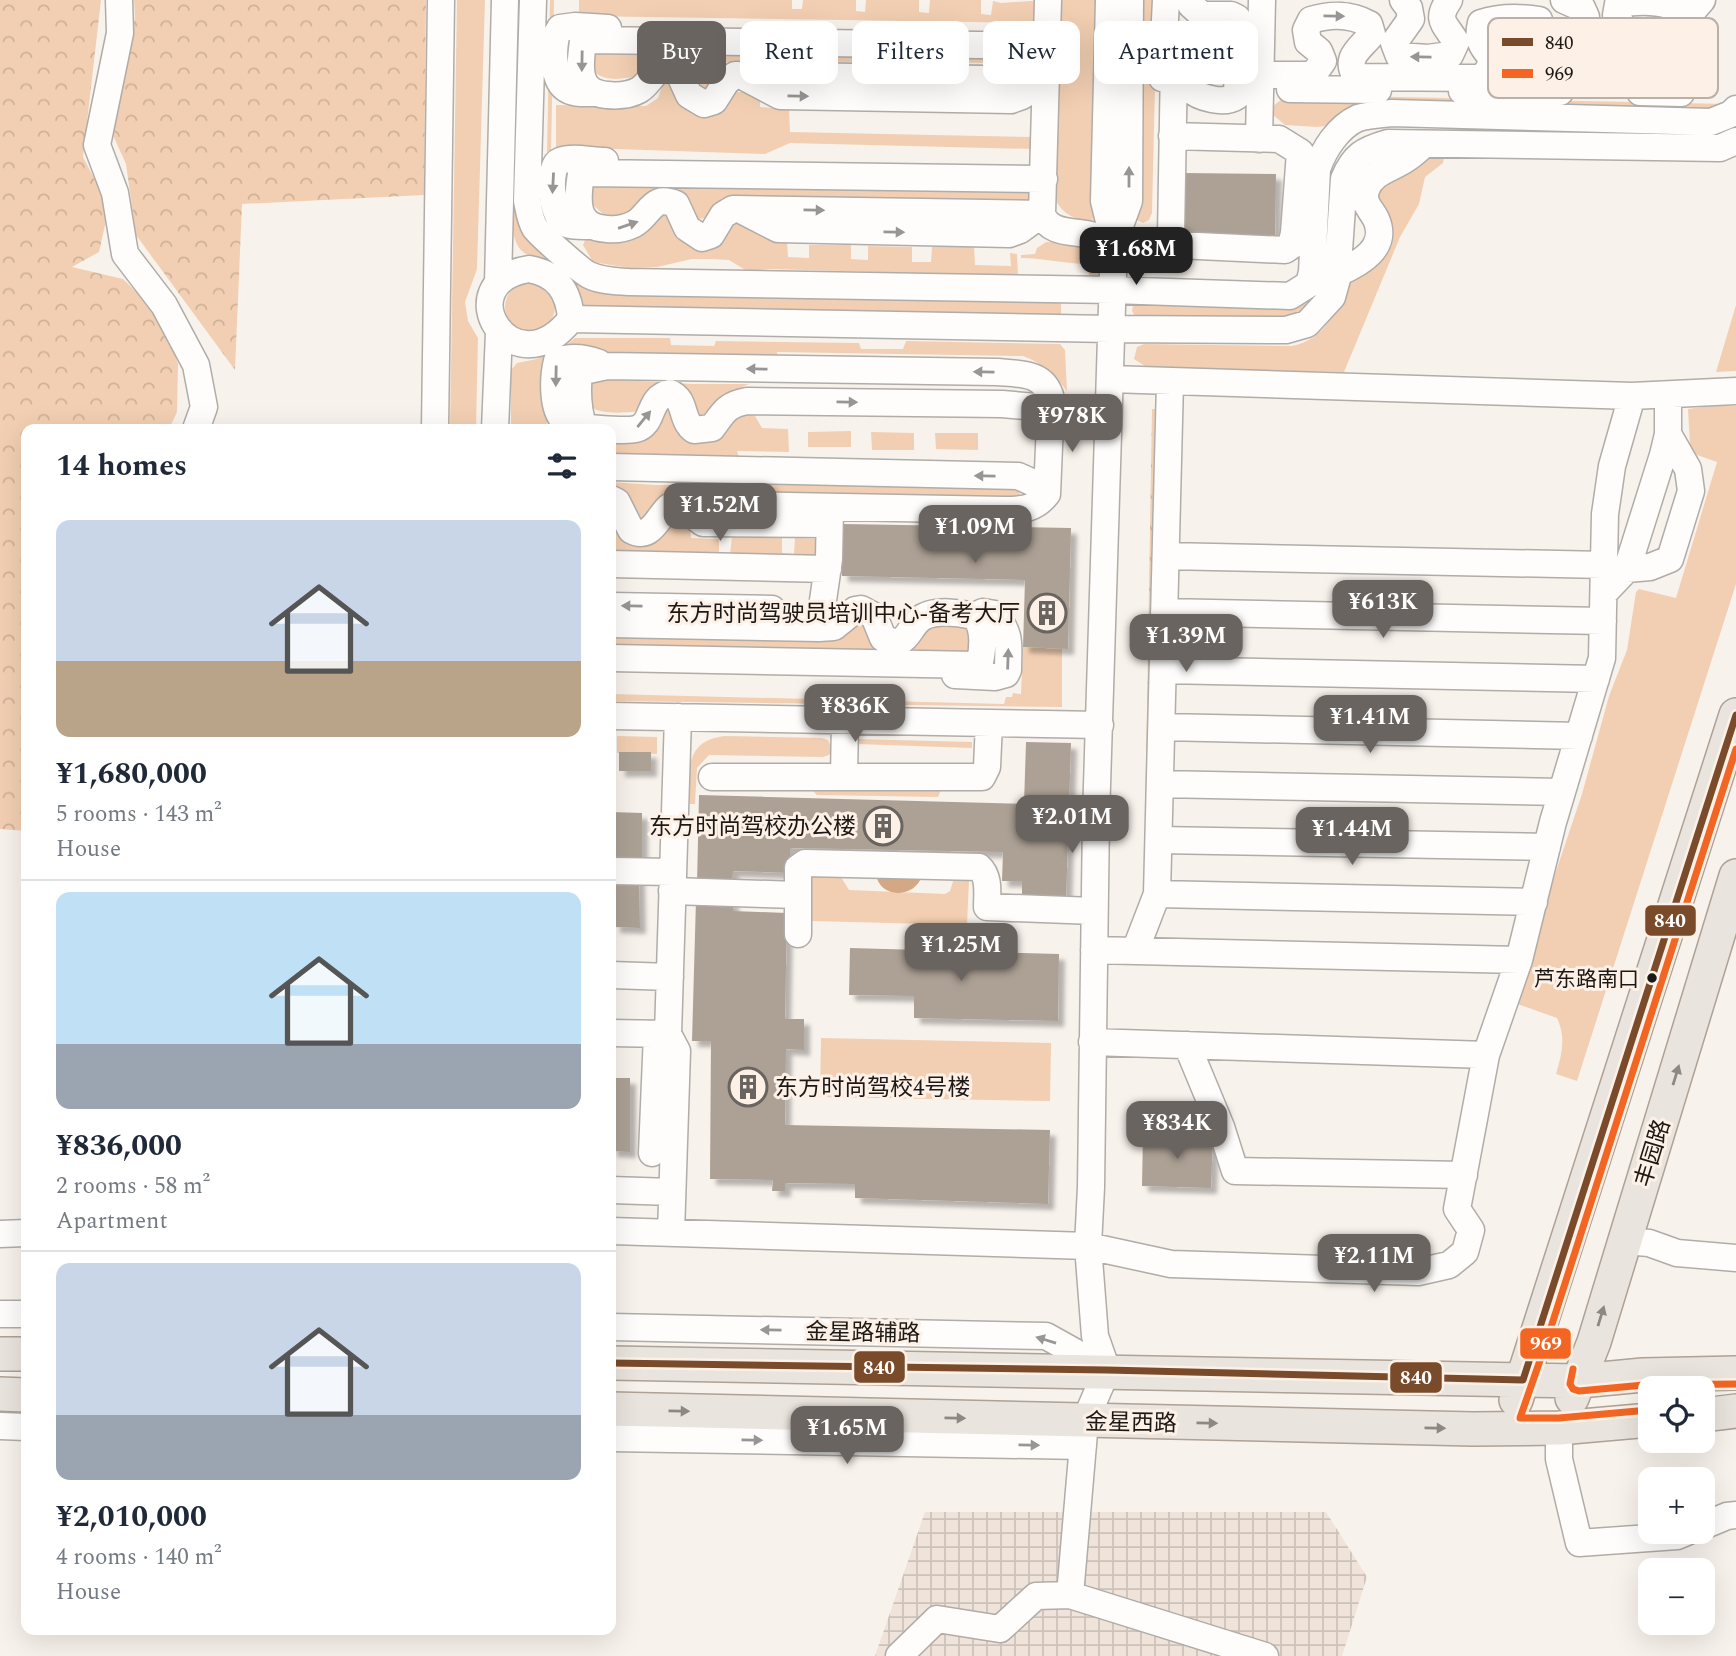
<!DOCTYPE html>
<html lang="en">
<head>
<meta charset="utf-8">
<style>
  body { margin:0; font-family:Spectral,"Noto Sans SC",serif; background:#f6f6f7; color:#1f2937; height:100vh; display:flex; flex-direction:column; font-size:26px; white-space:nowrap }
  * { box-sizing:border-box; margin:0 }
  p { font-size:23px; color:#747a83 }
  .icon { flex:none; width:38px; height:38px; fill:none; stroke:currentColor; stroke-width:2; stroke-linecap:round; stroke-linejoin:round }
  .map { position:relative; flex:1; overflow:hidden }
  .drawer { position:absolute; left:21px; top:424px; width:595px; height:1211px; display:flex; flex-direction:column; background:#fff; border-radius:14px; box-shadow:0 7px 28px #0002 }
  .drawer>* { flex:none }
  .guide { position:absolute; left:637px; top:21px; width:665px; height:63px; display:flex; gap:14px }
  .controls { position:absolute; left:1638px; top:1376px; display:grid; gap:14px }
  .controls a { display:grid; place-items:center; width:77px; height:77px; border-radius:14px; background:#fff; box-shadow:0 7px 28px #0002; font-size:35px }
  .price { position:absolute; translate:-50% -60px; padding:0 16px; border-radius:14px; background:#696460; color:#fff; font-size:23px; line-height:46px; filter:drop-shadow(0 2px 4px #0008) }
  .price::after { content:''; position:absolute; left:50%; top:42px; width:21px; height:16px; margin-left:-10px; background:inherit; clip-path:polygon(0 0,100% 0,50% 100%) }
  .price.current { background:#222; color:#fff }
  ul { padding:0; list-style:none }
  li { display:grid; align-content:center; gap:14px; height:371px; padding:0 35px }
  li+li { border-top:2px solid #e0e1e3 }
  li span { display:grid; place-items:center; height:217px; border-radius:14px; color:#555 }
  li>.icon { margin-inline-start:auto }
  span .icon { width:126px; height:126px; fill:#fffc; stroke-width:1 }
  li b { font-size:30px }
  h2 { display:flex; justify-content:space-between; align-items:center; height:84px; padding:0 35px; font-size:30px }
  .tag { padding:0 24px; border-radius:14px; background:#fff; box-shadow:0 7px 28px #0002; font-size:24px; line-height:63px }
  .tag.current { background:#696460; color:#fff }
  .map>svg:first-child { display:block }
  .industrial { fill:url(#industrial-grid) }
  .green { fill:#f2cfb2 }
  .forest { fill:url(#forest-crowns) }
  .water { fill:#d2a885 }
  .building { fill:#ada195; filter:url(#shadow) }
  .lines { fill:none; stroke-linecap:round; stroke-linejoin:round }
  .minor-casing { stroke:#b0aca7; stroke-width:29 }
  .major-casing { stroke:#aea195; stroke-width:36 }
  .minor { stroke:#fefdfc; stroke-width:26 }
  .major { stroke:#eae4de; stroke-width:33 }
  .bus-1-casing { stroke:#fdf1e7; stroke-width:12 }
  .bus-2-casing { stroke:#fdf1e7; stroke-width:12 }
  .bus-1 { stroke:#7a4b2a; stroke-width:7 }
  .bus-2 { stroke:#f26522; stroke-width:7 }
  .oneway { fill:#989694 }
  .oneway2 { fill:#8d8884 }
  .bus-dot { fill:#1c1815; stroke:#fdf1e7; stroke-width:2.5 }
  .labels { text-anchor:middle; stroke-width:6; stroke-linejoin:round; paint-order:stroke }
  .bus-label { font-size:21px; fill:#1c1815; stroke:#fdf1e7; text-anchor:end }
  .poi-label { font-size:23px; fill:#1c1815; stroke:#fdf1e7; text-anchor:end }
  .street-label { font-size:23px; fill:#1c1815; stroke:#fdf1e7 }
  .key { fill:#fdf1e7; stroke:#bab0a8; stroke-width:2 }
  .key-label { font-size:19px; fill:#1c1815 }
  .line-badge { stroke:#fdf1e7; stroke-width:2.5 }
  .badge-label { font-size:19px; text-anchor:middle; font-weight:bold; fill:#fff }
</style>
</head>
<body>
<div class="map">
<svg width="1736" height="1656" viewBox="0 0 1736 1656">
  <defs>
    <pattern id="industrial-grid" width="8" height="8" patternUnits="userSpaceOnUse" patternTransform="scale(1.75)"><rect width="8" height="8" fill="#f0e3d9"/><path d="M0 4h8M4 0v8" fill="none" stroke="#cdc2b9"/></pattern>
    <pattern id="forest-crowns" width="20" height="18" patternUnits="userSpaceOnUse" patternTransform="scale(1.75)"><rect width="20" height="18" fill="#f2cfb2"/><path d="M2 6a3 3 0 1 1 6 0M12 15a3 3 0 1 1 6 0" fill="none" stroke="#cfb198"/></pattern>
    <filter id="shadow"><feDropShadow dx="6" dy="6" stdDeviation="2" flood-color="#0004"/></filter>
  </defs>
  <rect width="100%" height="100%" fill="#f8f2ec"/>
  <path class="industrial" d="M925,1512H1326L1367,1577L1342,1656H875Z"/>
  <path class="green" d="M457,0H485L477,269L465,302L468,321L478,338L476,429H450Z
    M516,0H525L529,239C543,257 568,266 579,286L591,290L1061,301V317L586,308L582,305C576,295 571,281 563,272C542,247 517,271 512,224Z
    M550,0H554L551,153H547Z
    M579,0H792V9H802L803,0H856V11L865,12L866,0H919V12L929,13L930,0H981V14L991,15L993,1L1001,3L1045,0L1039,23L579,16Z
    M1060,0H1101L1096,216L1090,222C1074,218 1065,216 1056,201Z
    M1141,0H1157L1152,213L1149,220L1143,223L1137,220L1134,210Z
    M592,48L1031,53L1030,63L733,61L719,64L707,91C692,83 660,76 642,76C624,77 610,84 594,72Z
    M668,80L675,89L728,93L751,91L760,99V107L789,109L790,132L1034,137L1033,149L790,143L765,154L556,147V105L646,106L658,98L664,81Z
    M1309,95L1726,104L1712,109L1365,104L1346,109L1325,126L1317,127L1285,125L1272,114L1273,106L1282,99Z
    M1423,156L1444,158L1443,163L1425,177L1419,204L1400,237L1344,372L1148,368L1134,359L1137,347L1144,344L1292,346C1326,339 1338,310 1345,279L1360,270L1376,190Z
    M593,181L1030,188L1034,204L722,198L708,218L698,219L684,198L616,216L604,215L591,203Z
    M669,214L681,227L729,223L754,225C763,240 770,241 787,241L788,257L809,258V245H851V259L868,260V246L912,247V262H931L932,247L974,246L975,265L1011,266L1010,253L1017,254L1018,276L770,269L747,271L729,260L711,259H692L657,267L629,268L593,262L583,245L587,236L656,215Z
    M1046,242L1097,243L1099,249V276H1089L1088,264C1065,264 1044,258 1021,258V255L1035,254L1037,248Z
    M505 307a25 25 0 1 1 50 0a25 25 0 1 1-50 0Z
    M1324,285V288L1299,317L1143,318L1135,316L1132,311L1133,306L1143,303L1315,295Z
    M1736,305V371L1716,372Z
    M575,338H670L671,345L714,346L716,341L859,343L861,349H903L906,341L1060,344L1065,350L1067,391C1055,375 1042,363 1023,356L777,352V359L617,356L559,351Z
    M546,354L547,429H511V370L517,363L537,359Z
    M586,378L692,384H749L728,393L702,423L690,402C665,406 607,422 588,405Z
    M670,402L678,419L732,417L748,414L755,416L762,428L788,429L789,452L737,451L739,457L611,454V438Z
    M1711,406H1736V584L1577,1081L1556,1074C1562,1054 1566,1037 1557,1018L1512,1002L1582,794L1609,696L1627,650L1636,592L1639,589L1676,598L1717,462L1697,455L1690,446L1688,409Z
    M851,431V447H808V432Z
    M871,432L914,433V450H872Z
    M935,433H978V450L936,449Z
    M611,482L655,485L749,484L998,488H1014L1019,491L1020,496L1013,498L682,491C657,495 654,506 642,526L611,492Z
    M611,506L620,526L674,518L681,519L690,527L691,538L719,539V553L730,554L732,537L782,538V553L794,554L795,538L819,539L816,557L611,554Z
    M859,616L871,633L961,623L973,631L969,654L611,649V637L837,640L844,636Z
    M1023,647L1062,648V707L611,701V694L1004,704L1006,697H1012L1013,693L1021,694Z
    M617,736L657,737V754L617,753Z
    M725,736L822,738L828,740L833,750L829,755L823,757L709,755L697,768L695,804H690C690,771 683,741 725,736Z
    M857,739L972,742V748L857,744Z
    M815,787L941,790L938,797L817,795L814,792Z
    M955,875L969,880L967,925L810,921L809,876L841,877L849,890L945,894L950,891Z
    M821,1038L1051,1043L1050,1101L820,1097Z"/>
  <path class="forest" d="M0,0H101L83,157L109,207L99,252L72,267L123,279L164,319L178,364L177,412L169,429H26V831L0,829Z
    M134,0H426L424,195L242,204L235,370L136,235L126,164L111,131L135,18Z
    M1152,409H1155L1144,886Z"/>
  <path class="water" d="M876,874L922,875C916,899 879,899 876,874Z"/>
  <path class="building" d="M1183,173L1276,174L1275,238L1181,236Z
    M842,524L1071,528L1068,649L1023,647L1025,580L842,576Z
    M1026,742L1071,743L1066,901L1022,900V881H1002L1003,852L790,848V873L733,871L732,886L697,884L699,795L1024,804Z
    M619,752H651V771H619Z
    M611,812L642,813V866H611Z
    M615,875H639L640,928L614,927Z
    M696,900H733V911L787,913L785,1019H804V1050L786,1049L785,1125L1050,1130L1048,1204L855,1198V1184L785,1183V1191H772L773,1180L710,1179L711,1041H692Z
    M850,948L1059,954L1058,1021L914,1018V996L849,995Z
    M611,1078H630V1152L611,1151Z
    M1143,1134L1213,1136L1211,1188L1142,1186Z"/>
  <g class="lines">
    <defs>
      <path id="minor" d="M119,0L120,33L97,145L115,193L125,254L164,305L196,365L204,407L196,429
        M533,0L527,201C529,210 530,220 535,228C540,235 582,272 589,275C601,281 615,281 628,282L1112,290L1290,296L1309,284L1312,272L1317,169C1324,149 1338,127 1358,118C1368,115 1381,114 1392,113L1711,122L1731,114L1736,109
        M1048,0L1042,214C1049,233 1069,231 1086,234C1095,236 1105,239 1114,242L1285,250L1291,246L1294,233L1300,152L1279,139L1172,136
        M1403,0L1409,8L1411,19L1394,43L1399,56L1428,58L1450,55L1456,42C1445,23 1435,21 1449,0
        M1564,0L1582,8L1586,17L1582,27L1567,47L1572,58C1593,63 1625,69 1632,43L1616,15L1618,4C1642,0 1670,0 1689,15
        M1261,75H1313L1323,61L1319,51L1308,42L1306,30L1311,20C1330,14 1351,14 1369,24L1372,34C1359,50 1344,57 1356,77L1482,78L1489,69L1492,58C1481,46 1477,39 1481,23C1499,17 1520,17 1539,20L1546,40L1528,59L1527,73L1540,78L1659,82L1683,37L1689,15L1702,0
        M746,78L780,96L1011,100L1022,96L1046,80
        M1162,78L1166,0
        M1046,80L735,75L726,82L714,101L704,104L689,95L678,71C673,69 668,67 662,69C653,72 648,85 639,90C630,95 617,96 607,95C575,92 580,65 583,41L590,40L1047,46
        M1290,89L1378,90
        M1462,91L1560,92
        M1640,92L1681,93
        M593,93C584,93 572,94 565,88C552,78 551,40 560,28L575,26L608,28
        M1259,139L1262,0
        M743,211L778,229L1009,234L1020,230L1042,214
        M1042,214L733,209L723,215L711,235L702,238L687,228L676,204C671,202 665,200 659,202C649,206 644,219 634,224C626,228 616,230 607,229C574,227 577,200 581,174L588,173L1044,179
        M590,226C582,226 570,227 563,222C551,213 547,166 560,161C573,156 591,161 605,161
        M1114,242L1129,201L1130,0
        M1167,244L1171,234L1174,63L1195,35L1211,31L1217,36L1221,49C1214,67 1183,65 1188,88C1199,98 1224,105 1237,96L1239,25L1237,18L1231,15H1202L1191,5L1189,0
        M529,269C557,274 569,291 571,319C513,393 445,282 529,269Z
        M1338,273C1359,264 1389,248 1376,219C1371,209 1362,203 1366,190C1371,173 1390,169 1403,161C1411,156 1418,150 1424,144
        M498,283L505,0
        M571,319L1110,329L1286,330L1307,324L1332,297L1337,279L1344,179C1354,155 1364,150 1388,143L1720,148L1736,141
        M1110,379L1632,396
        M584,428C578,427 571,426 567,423C551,413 553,377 557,361C571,356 586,358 599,363
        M435,429L441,0
        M495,429L499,332
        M611,467L1018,476L1036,484L1047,494
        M611,499L617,502L631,530C651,541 657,518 669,507L685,504L1004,510C1023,510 1035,509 1047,494L1051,399C1045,372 1020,374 997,372L607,366L579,372C577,391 577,409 584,428C597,428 624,432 636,429C655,424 647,397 670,393C687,400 680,420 694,430L712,428C724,412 726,405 747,401L1002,404L1036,407L1050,412
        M685,504L690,513L703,523L828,524
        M1166,556L1604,565
        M611,564L828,569
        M1627,569L1650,567L1670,559L1691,491L1688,469L1668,434
        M1604,593L1627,569L1663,455L1668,434V395
        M611,606L772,609
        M1164,612L1603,621
        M611,624L819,628L834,627L855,610L861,609L874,616L883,638C909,651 907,626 923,617C937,609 960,613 975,616C985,629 983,647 980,662L976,665L611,658
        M819,628L829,559L830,508
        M1163,670L1596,679
        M955,675L995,677L1006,674L1008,670C1008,644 1012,636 995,614L983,612L975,616
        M611,716L1100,725
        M1162,727L1579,736
        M712,777H982L987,767L989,723
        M844,777L845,720
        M1160,784L1562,792
        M1159,840L1547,847
        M611,871L673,872
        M672,891L797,895
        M1157,894L1534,902
        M798,934V868L805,863L979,867C990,877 987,894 987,907L1094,911
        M1094,950L1519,960
        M1135,951L1157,894L1170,382
        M611,975L670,977
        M611,1033L668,1034
        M1187,1045L1221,1127L1235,1171L1464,1175
        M1486,1055L1519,960L1553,822L1602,658L1605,514L1612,466L1632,396L1736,391
        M652,1153L657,1034
        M611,1190L672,1192
        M611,1231L1088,1246L1171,1264L1418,1272L1449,1265L1465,1252L1471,1230L1457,1209L1486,1055L1092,1042
        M671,1233L677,1051L668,1034L678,717
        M0,1234L26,1233
        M1625,1241L1649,1243L1677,1253L1736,1258
        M0,1314H26
        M611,1327L1046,1336L1107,1370
        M0,1426L26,1427
        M1559,1428V1459L1579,1543L1677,1536L1689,1531
        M611,1438L1083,1446
        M1703,1526L1727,1516L1736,1515
        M1070,1595L1085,1421L1107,1370L1095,1336L1088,1246L1091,1187L1096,817L1114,242L1104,201L1109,0
        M899,1656L937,1619L1000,1629L1036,1596L1070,1595L1265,1656"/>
      <path id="major" d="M0,1354H26
        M611,1363L1580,1381L1643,1375L1736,1373
        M0,1394L26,1395
        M1572,1398L1594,1342L1736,876
        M1516,1400L1736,715
        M611,1409L1473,1429L1559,1428L1650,1420
        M1703,1415L1736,1411"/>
    </defs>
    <use href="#minor" class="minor-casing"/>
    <use href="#major" class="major-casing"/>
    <use href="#minor" class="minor"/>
    <use href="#major" class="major"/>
    <defs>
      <path id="bus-1" d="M611,1363L1107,1370L1523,1380L1736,715"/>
      <path id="bus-2" d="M1573,1369L1570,1384L1573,1389L1579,1391L1644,1385L1736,1384
        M1649,1410L1559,1418H1520L1545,1346L1736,749"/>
    </defs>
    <use href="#bus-1" class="bus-1-casing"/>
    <use href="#bus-2" class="bus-2-casing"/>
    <use href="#bus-1" class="bus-1"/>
    <use href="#bus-2" class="bus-2"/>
  </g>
  <defs><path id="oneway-solid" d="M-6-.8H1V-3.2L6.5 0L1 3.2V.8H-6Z" transform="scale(1.75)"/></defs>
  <g class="oneway">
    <use href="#oneway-solid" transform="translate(1334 16) rotate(1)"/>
    <use href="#oneway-solid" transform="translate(1421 57) rotate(-179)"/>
    <use href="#oneway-solid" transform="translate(582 61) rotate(91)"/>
    <use href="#oneway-solid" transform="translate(798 96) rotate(1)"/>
    <use href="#oneway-solid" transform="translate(1129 177) rotate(-90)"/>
    <use href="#oneway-solid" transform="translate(553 183) rotate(93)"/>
    <use href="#oneway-solid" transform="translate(814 210) rotate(1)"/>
    <use href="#oneway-solid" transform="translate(628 225) rotate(-19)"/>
    <use href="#oneway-solid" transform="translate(894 232) rotate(1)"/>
    <use href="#oneway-solid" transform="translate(757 369) rotate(-179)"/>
    <use href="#oneway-solid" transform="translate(984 372) rotate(-179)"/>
    <use href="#oneway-solid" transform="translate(556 376) rotate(91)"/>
    <use href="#oneway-solid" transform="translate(847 402) rotate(1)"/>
    <use href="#oneway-solid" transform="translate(644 419) rotate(-51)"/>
    <use href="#oneway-solid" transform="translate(985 476) rotate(-179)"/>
    <use href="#oneway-solid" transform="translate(632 606) rotate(-179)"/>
    <use href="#oneway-solid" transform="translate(1008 659) rotate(-88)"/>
    <use href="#oneway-solid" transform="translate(771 1330) rotate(-179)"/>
    <use href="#oneway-solid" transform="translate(1046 1340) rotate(-163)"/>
    <use href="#oneway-solid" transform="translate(752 1440) rotate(1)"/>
    <use href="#oneway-solid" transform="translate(1029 1445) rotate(1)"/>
  </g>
  <g class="oneway2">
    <use href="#oneway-solid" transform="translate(1676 1075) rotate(-73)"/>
    <use href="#oneway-solid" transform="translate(1601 1316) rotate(-73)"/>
    <use href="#oneway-solid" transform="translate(679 1411) rotate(1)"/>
    <use href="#oneway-solid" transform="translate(955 1418) rotate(1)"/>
    <use href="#oneway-solid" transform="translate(1207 1423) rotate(1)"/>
    <use href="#oneway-solid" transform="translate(1435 1428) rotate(1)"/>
  </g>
  <defs>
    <symbol id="building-ring" viewBox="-11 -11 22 22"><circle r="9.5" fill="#fdf1e7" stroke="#696460" stroke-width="1.5"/><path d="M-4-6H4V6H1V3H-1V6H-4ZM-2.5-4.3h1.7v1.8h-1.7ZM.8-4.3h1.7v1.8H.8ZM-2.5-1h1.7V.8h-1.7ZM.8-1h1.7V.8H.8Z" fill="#696460"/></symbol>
  </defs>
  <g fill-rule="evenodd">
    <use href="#building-ring" x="1025" y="591" width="44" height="44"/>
    <use href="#building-ring" x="861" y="804" width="44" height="44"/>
    <use href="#building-ring" x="726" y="1065" width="44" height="44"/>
  </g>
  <circle class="bus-dot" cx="1652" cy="978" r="6"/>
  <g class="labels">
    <g class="bus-label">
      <text x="1639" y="986">芦东路南口</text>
    </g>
    <g class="poi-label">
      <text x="1020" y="621">东方时尚驾驶员培训中心-备考大厅</text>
      <text x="856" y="834">东方时尚驾校办公楼</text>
      <text x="775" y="1095" text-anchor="start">东方时尚驾校4号楼</text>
    </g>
    <g class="street-label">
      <text transform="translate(1652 1153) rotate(-73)" y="8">丰园路</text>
      <text transform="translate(863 1332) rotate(1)" y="8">金星路辅路</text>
      <text transform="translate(1131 1422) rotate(1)" y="8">金星西路</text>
    </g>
  </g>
  <rect x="1488" y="18" width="230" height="80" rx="10" class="key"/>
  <rect x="1502" y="38" width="31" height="8" fill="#7a4b2a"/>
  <rect x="1502" y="69" width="31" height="9" fill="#f26522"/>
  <g class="key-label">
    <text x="1545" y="49">840</text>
    <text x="1545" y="80">969</text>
  </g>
  <g class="line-badge">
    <rect x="1644" y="904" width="53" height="33" rx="7" fill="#7a4b2a"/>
    <rect x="1519" y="1327" width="53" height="33" rx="7" fill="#f26522"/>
    <rect x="853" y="1350" width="53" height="34" rx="7" fill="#7a4b2a"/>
    <rect x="1389" y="1361" width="54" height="33" rx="7" fill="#7a4b2a"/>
  </g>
  <g class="badge-label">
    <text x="1670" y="927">840</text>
    <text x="1546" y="1350">969</text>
    <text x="879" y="1374">840</text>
    <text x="1416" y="1384">840</text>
  </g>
</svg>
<div class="controls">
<a><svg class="icon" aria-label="locate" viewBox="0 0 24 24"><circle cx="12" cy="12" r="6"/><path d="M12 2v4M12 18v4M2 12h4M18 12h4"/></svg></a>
<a>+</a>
<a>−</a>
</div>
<b class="price current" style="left:1136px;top:287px">¥1.68M</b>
<b class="price" style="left:1072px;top:454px">¥978K</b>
<b class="price" style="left:720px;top:543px">¥1.52M</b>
<b class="price" style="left:975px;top:565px">¥1.09M</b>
<b class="price" style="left:1383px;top:640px">¥613K</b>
<b class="price" style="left:1186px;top:674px">¥1.39M</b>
<b class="price" style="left:855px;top:744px">¥836K</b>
<b class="price" style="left:1370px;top:755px">¥1.41M</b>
<b class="price" style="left:1072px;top:855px">¥2.01M</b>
<b class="price" style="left:1352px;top:867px">¥1.44M</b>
<b class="price" style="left:961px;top:983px">¥1.25M</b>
<b class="price" style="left:1177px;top:1161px">¥834K</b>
<b class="price" style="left:1374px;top:1294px">¥2.11M</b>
<b class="price" style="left:847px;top:1466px">¥1.65M</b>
<div class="guide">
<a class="tag current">Buy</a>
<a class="tag">Rent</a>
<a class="tag">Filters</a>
<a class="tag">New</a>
<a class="tag">Apartment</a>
</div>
<section class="drawer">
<h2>14 homes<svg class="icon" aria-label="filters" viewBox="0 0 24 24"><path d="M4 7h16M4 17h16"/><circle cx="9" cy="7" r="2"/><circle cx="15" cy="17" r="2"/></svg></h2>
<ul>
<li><span style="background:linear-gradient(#c9d6e8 65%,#b9a48a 0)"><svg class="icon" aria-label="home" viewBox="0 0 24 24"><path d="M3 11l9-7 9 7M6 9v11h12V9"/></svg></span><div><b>¥1,680,000</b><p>5 rooms · 143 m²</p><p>House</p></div></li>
<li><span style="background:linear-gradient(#bfe0f5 70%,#9aa5b1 0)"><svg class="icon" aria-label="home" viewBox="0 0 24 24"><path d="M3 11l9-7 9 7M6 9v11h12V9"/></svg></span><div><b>¥836,000</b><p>2 rooms · 58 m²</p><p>Apartment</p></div></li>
<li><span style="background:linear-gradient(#c9d6e8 70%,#9aa5b1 0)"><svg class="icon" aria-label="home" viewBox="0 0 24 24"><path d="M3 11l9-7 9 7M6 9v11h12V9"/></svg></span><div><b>¥2,010,000</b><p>4 rooms · 140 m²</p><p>House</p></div></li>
</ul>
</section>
</div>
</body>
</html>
